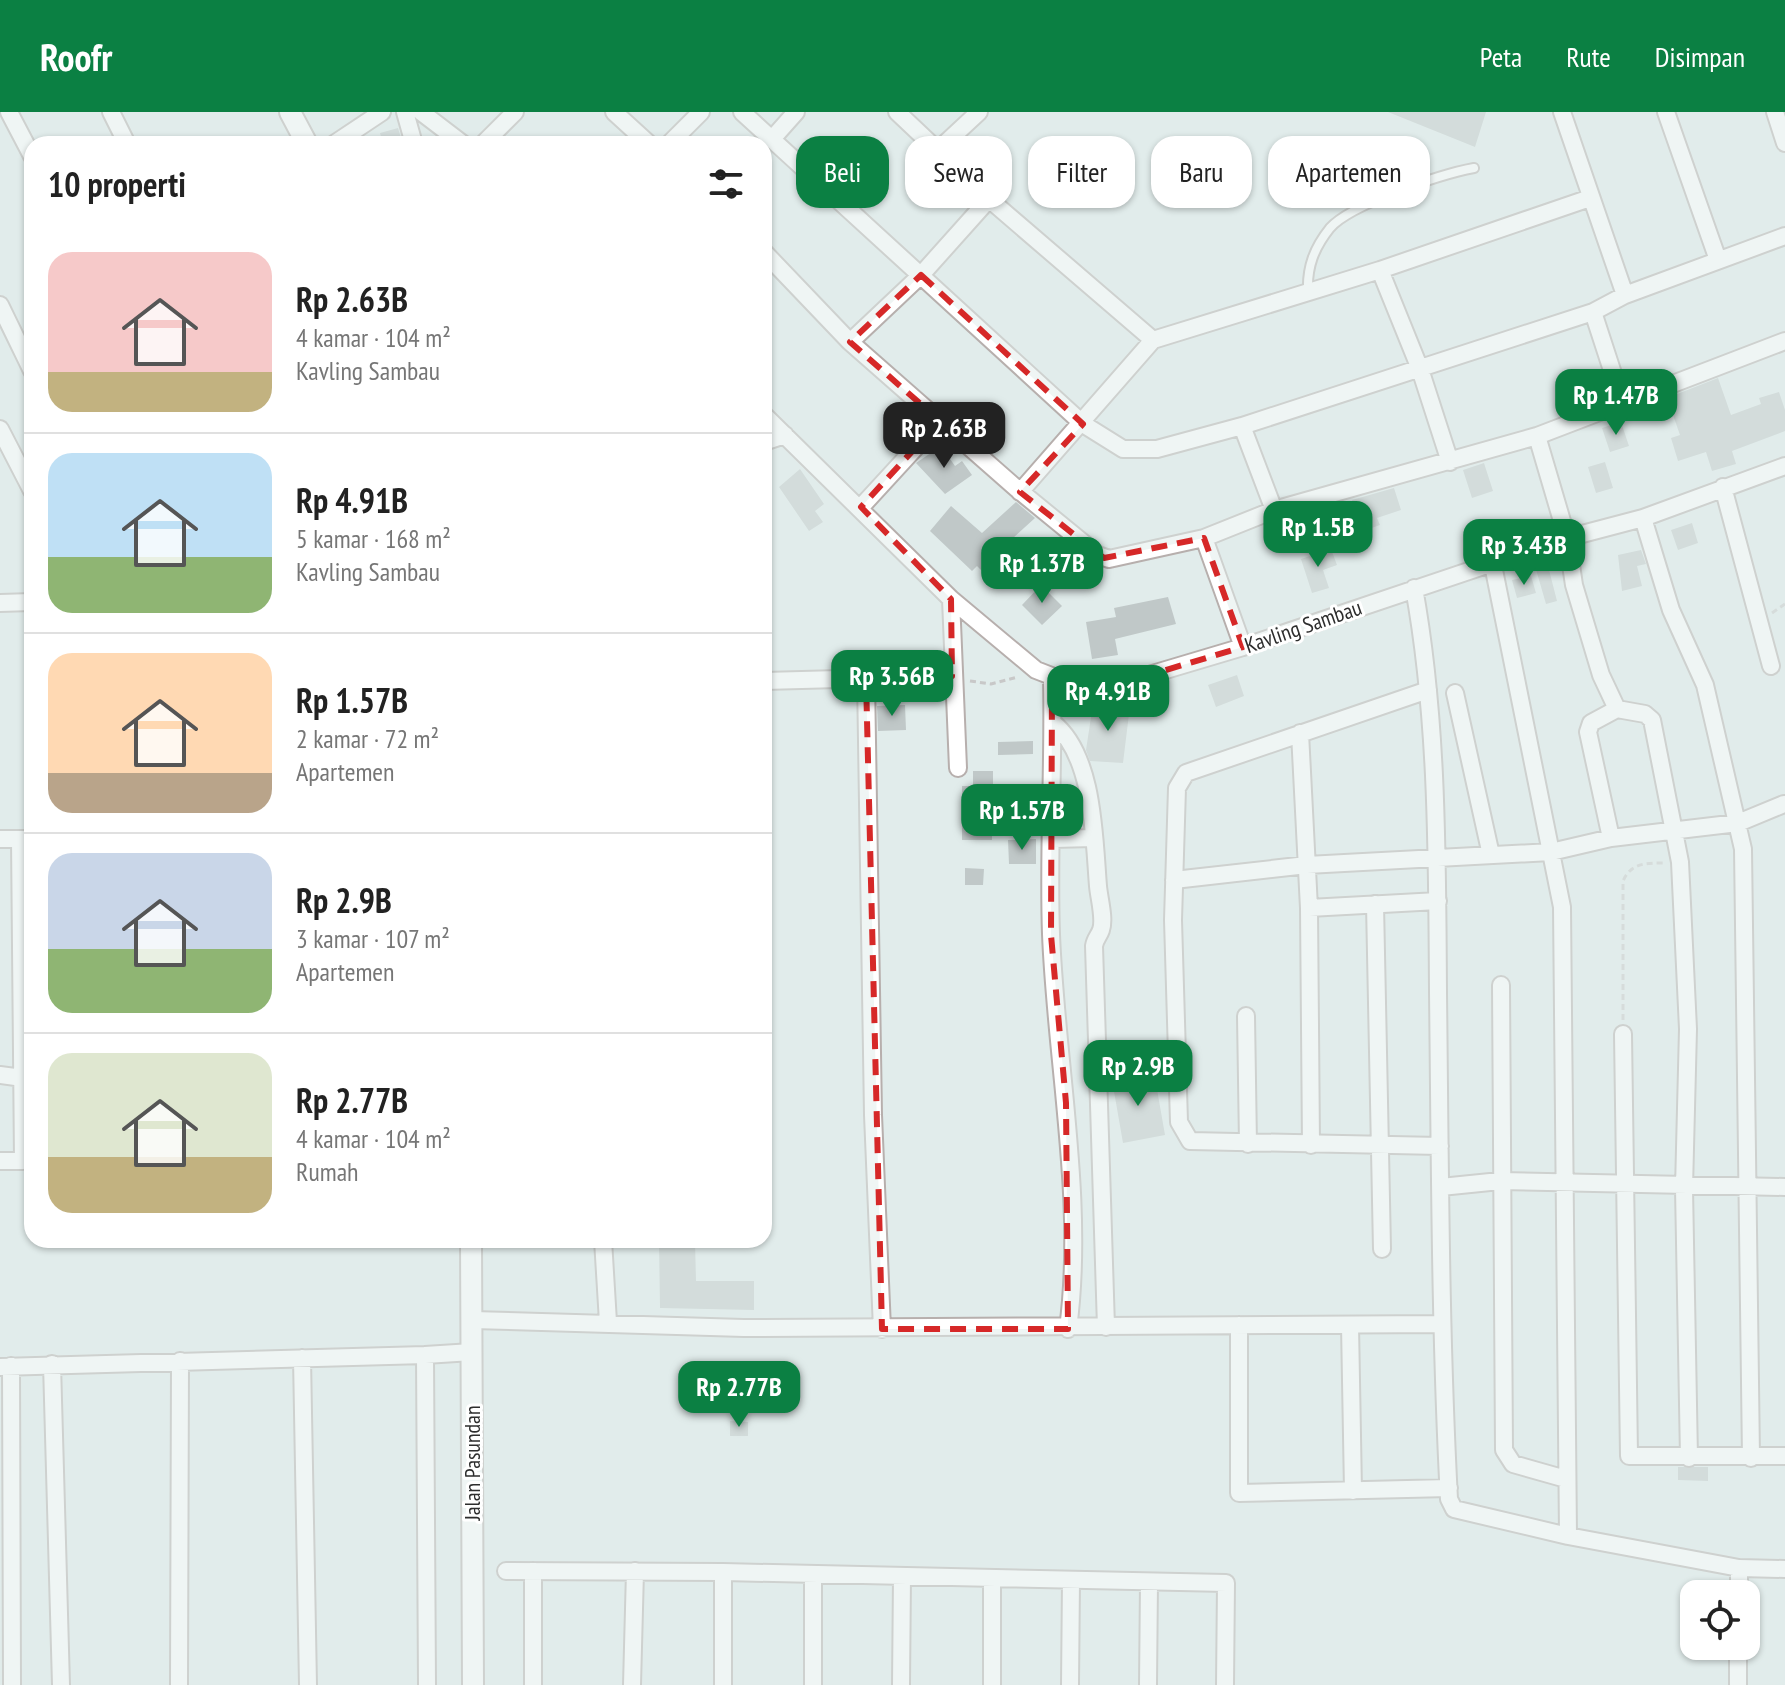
<!DOCTYPE html>
<html lang="id">
<head>
<meta charset="utf-8">
<style>
  body { margin:0; font-family:"PT Sans Narrow",sans-serif; background:#f2f2f2; color:#222; height:100vh; display:flex; flex-direction:column; font-size:30px; white-space:nowrap }
  * { box-sizing:border-box; margin:0 }
  p { font-size:26px; color:#767676 }
  .icon { flex:none; width:44px; height:44px; fill:none; stroke:currentColor; stroke-width:2; stroke-linecap:round; stroke-linejoin:round }
  .map { position:relative; flex:1; overflow:hidden }
  .side { position:absolute; left:24px; top:24px; width:748px; height:1112px; display:flex; flex-direction:column; background:#fff; border-radius:24px; box-shadow:0 2px 6px #0004 }
  .side>* { flex:none }
  .hud { position:absolute; left:796px; top:24px; width:760px; height:72px; display:flex; gap:16px }
  .tools { position:absolute; left:1680px; top:1468px; display:grid; gap:16px }
  .tools a { display:grid; place-items:center; width:80px; height:80px; border-radius:16px; background:#fff; box-shadow:0 2px 6px #0004; font-size:40px }
  .price { position:absolute; translate:-50% -68px; padding:0 18px; border-radius:16px; background:#0b8043; color:#fff; font-size:26px; line-height:52px; filter:drop-shadow(0 2px 4px #0008) }
  .price::after { content:''; position:absolute; left:50%; top:48px; width:24px; height:18px; margin-left:-12px; background:inherit; clip-path:polygon(0 0,100% 0,50% 100%) }
  .price.selected { background:#222; color:#fff }
  ul { padding:0; list-style:none }
  li { display:flex; align-items:center; gap:24px; height:200px; padding:0 24px }
  li+li { border-top:2px solid #e0e0e0 }
  li span { display:grid; place-items:center; flex:none; width:224px; height:160px; border-radius:24px; color:#555 }
  li>.icon { margin-inline-start:auto }
  span .icon { width:96px; height:96px; fill:#fffc; stroke-width:1 }
  li b { font-size:34px }
  h2 { display:flex; justify-content:space-between; align-items:center; height:96px; padding:0 24px; font-size:34px }
  .chip { padding:0 28px; border-radius:24px; background:#fff; box-shadow:0 2px 6px #0004; font-size:28px; line-height:72px }
  .chip.selected { background:#0b8043; color:#fff }
  header { display:flex; align-items:center; gap:48px; box-sizing:border-box; height:112px; padding:0 40px; background:#0b8043; color:#fff }
  header strong { font-size:38px }
  nav { display:flex; gap:44px; margin-inline-start:auto; font-size:28px }
  .map>svg:first-child { display:block }
  .building { fill:#c0c8c8 }
  .lines { fill:none; stroke-linecap:round; stroke-linejoin:round }
  .service-casing { stroke:#b7afad; stroke-width:12 }
  .minor-casing { stroke:#b7afad; stroke-width:20 }
  .tertiary-casing { stroke:#b7afad; stroke-width:24 }
  .path { stroke:#c8c8c8; stroke-width:3; stroke-dasharray:6 4; stroke-linecap:butt }
  .service { stroke:#fff; stroke-width:8 }
  .minor { stroke:#fff; stroke-width:16 }
  .tertiary { stroke:#fff; stroke-width:20 }
  .marked { fill:none; stroke:#d62828; stroke-width:6; stroke-dasharray:16 10; stroke-linejoin:round }
  .labels { text-anchor:middle; stroke-width:6; stroke-linejoin:round; paint-order:stroke }
  .street-label { font-size:22px; fill:#2d2d2d; stroke:#fff }
</style>
</head>
<body>
<header>
<strong>Roofr</strong>
<nav><a>Peta</a><a>Rute</a><a>Disimpan</a></nav>
</header>
<div class="map">
<svg width="1785" height="1573" viewBox="0 0 1785 1573">
  <rect width="100%" height="100%" fill="#e1eceb"/>
  <path class="building" d="M1388,0H1486L1475,35Z
    M398,16L403,32H383L380,21Z
    M1718,266L1731,303L1761,292L1759,286L1779,280L1785,298V319L1732,339L1736,352L1712,359L1706,340L1678,349L1671,326L1680,323L1667,286Z
    M1621,310L1629,334L1610,340L1602,316Z
    M941,334L955,354L962,349L972,363L945,382L916,351Z
    M1605,350L1613,376L1596,381L1588,355Z
    M1484,351L1493,379L1472,386L1463,358Z
    M800,357L824,392L815,399L823,410L809,419L779,375Z
    M1394,376L1401,398L1377,406L1380,413L1363,419L1352,388Z
    M1016,390L1035,406L1002,436L1016,449L995,472L977,454L972,459L930,419L951,394L982,421Z
    M1692,411L1698,431L1678,438L1671,418Z
    M1331,437L1337,453L1323,458L1329,476L1312,481L1301,447Z
    M1641,438L1646,452L1637,454L1642,474L1622,479L1618,443Z
    M1547,450L1557,489L1546,492L1535,454Z
    M1531,464L1536,481L1517,486L1512,468Z
    M1041,473L1062,494L1042,513L1022,493Z
    M1168,485L1176,512L1115,527L1118,543L1092,547L1086,510L1116,505L1114,496Z
    M1237,563L1244,584L1216,595L1208,573Z
    M1093,592L1130,594L1123,651L1090,649L1086,638Z
    M905,593L906,618L878,619L877,594Z
    M1033,629V642L998,643V630Z
    M973,659H993V677H1032V702L992,701V728H962V674H973Z
    M1036,727V752H1009L1008,728Z
    M965,756L984,757L983,773H965Z
    M1154,960L1165,1023L1123,1031L1112,968Z
    M659,1128H695L696,1169H754V1198L660,1196Z
    M730,1309L748,1310V1324H730Z
    M1678,1355H1708V1369L1678,1368Z"/>
  <g class="lines">
    <defs>
      <path id="service" d="M1308,179C1307,155 1314,136 1330,116C1351,92 1442,62 1474,56"/>
      <path id="minor" d="M9,0L32,44
        M111,0L127,32
        M405,0L414,32
        M421,0L463,32
        M614,0L649,32
        M742,0L1083,312L1123,337H1157L1242,314L1593,200L1625,183L1785,124
        M897,0L989,87L1153,228
        M1562,0L1625,183
        M1666,0L1718,148
        M1775,0L1785,31
        M772,27L796,0
        M334,32L382,0
        M483,32L515,0
        M669,32L701,0
        M937,39L979,0
        M764,140L850,230L1016,376L1098,443L1109,447L1204,426L1274,398L1537,324L1785,229
        M1380,158L1420,257L1450,350
        M0,193L32,259
        M1593,200L1622,289
        M850,230L921,163L989,87
        M764,303L951,487L1036,558L1072,572L1112,574L1243,535L1567,426L1643,406L1785,354
        M1242,314L1274,398
        M0,317L32,379
        M1537,324L1567,426L1574,473L1601,563L1617,597L1645,602L1652,608L1680,750L1688,917L1684,1076L1689,1346
        M764,330L785,323
        M1723,375L1771,554
        M1020,380L1153,228L1380,158L1590,86
        M861,395L940,309
        M1643,406L1671,498L1705,573L1743,737L1751,1346
        M1204,426L1243,535
        M1493,453L1562,795L1568,1424
        M1414,476C1438,608 1437,746 1438,880C1440,1049 1440,1218 1449,1387L1454,1397L1568,1424L1739,1456L1785,1457
        M951,487L958,656
        M0,491L32,490
        M866,567L873,1003L882,1217
        M1052,567C1054,652 1048,737 1051,822C1056,951 1085,1088 1068,1217
        M764,569L952,564
        M1428,578L1186,661L1177,676L1173,808L1179,1010L1190,1029L1440,1034
        M1455,581L1491,743
        M1053,611C1094,643 1094,726 1098,774C1099,786 1105,807 1101,818C1099,824 1095,827 1094,834L1106,1215
        M1300,621L1309,796L1311,1033
        M1611,726L1588,620L1591,611L1617,597
        M0,727H32
        M1052,727L1094,726
        M1174,768L1307,753L1551,740L1611,726L1738,711L1784,692
        M1375,792L1382,1137
        M1309,796L1438,789
        M1501,873L1504,1338L1513,1352L1566,1367
        M1246,904L1248,1032
        M1623,922L1629,1344H1785
        M0,963L30,967
        M0,1049H23L20,727
        M1441,1075L1500,1069L1785,1075
        M603,1128L608,1210
        M472,1208L744,1216L1442,1212
        M1239,1213V1381L1449,1376
        M1350,1213L1353,1379
        M425,1243L472,1240
        M302,1246L308,1573
        M52,1252L61,1573
        M11,1254L12,1573
        M0,1255L425,1243L427,1573
        M506,1459L723,1460L1226,1471L1225,1573
        M992,1466V1573
        M1739,1482V1456
        M179,1573L180,1249
        M533,1573V1459
        M632,1573L635,1459
        M723,1573V1460
        M813,1573V1462
        M901,1573L902,1464
        M1070,1573L1071,1468
        M1148,1573L1149,1470
        M1738,1573V1534"/>
      <path id="tertiary" d="M290,0L307,32
        M471,1128L473,1573"/>
    </defs>
    <use href="#service" class="service-casing"/>
    <use href="#minor" class="minor-casing"/>
    <use href="#tertiary" class="tertiary-casing"/>
    <path class="path" d="M1772,501L1785,492
      M970,569L991,572L1018,565
      M1623,908V769C1631,751 1645,751 1664,751"/>
    <use href="#service" class="service"/>
    <use href="#minor" class="minor"/>
    <use href="#tertiary" class="tertiary"/>
  </g>
  <path d="M0 0H1785V1573H0ZM921,163L1083,312L1020,380L1104,446L1204,426L1243,535L1112,574L1052,568L1051,823L1066,991L1068,1217H882L866,567L952,564L951,487L861,395L940,309L850,230Z" fill="#e1eceb" fill-opacity=".55" fill-rule="evenodd"/>
  <path class="marked" d="M921,163L1083,312L1020,380L1104,446L1204,426L1243,535L1112,574L1052,568L1051,823L1066,991L1068,1217H882L866,567L952,564L951,487L861,395L940,309L850,230Z"/>
  <g class="labels">
    <g class="street-label">
      <text transform="translate(1303 514) rotate(-19)" y="8">Kavling Sambau</text>
      <text transform="translate(472 1351) rotate(-90)" y="8">Jalan Pasundan</text>
    </g>
  </g>
</svg>
<div class="tools">
<a><svg class="icon" aria-label="locate" viewBox="0 0 24 24"><circle cx="12" cy="12" r="6"/><path d="M12 2v4M12 18v4M2 12h4M18 12h4"/></svg></a>
</div>
<b class="price" style="left:1616px;top:325px">Rp 1.47B</b>
<b class="price selected" style="left:944px;top:358px">Rp 2.63B</b>
<b class="price" style="left:1318px;top:457px">Rp 1.5B</b>
<b class="price" style="left:1524px;top:475px">Rp 3.43B</b>
<b class="price" style="left:1042px;top:493px">Rp 1.37B</b>
<b class="price" style="left:892px;top:606px">Rp 3.56B</b>
<b class="price" style="left:1108px;top:621px">Rp 4.91B</b>
<b class="price" style="left:1022px;top:740px">Rp 1.57B</b>
<b class="price" style="left:1138px;top:996px">Rp 2.9B</b>
<b class="price" style="left:739px;top:1317px">Rp 2.77B</b>
<div class="hud">
<a class="chip selected">Beli</a>
<a class="chip">Sewa</a>
<a class="chip">Filter</a>
<a class="chip">Baru</a>
<a class="chip">Apartemen</a>
</div>
<section class="side">
<h2>10 properti<svg class="icon" aria-label="filters" viewBox="0 0 24 24"><path d="M4 7h16M4 17h16"/><circle cx="9" cy="7" r="2"/><circle cx="15" cy="17" r="2"/></svg></h2>
<ul>
<li><span style="background:linear-gradient(#f6c9c9 75%,#c2b280 0)"><svg class="icon" aria-label="home" viewBox="0 0 24 24"><path d="M3 11l9-7 9 7M6 9v11h12V9"/></svg></span><div><b>Rp 2.63B</b><p>4 kamar · 104 m²</p><p>Kavling Sambau</p></div></li>
<li><span style="background:linear-gradient(#bfe0f5 65%,#8fb573 0)"><svg class="icon" aria-label="home" viewBox="0 0 24 24"><path d="M3 11l9-7 9 7M6 9v11h12V9"/></svg></span><div><b>Rp 4.91B</b><p>5 kamar · 168 m²</p><p>Kavling Sambau</p></div></li>
<li><span style="background:linear-gradient(#ffd9b3 75%,#b9a48a 0)"><svg class="icon" aria-label="home" viewBox="0 0 24 24"><path d="M3 11l9-7 9 7M6 9v11h12V9"/></svg></span><div><b>Rp 1.57B</b><p>2 kamar · 72 m²</p><p>Apartemen</p></div></li>
<li><span style="background:linear-gradient(#c9d6e8 60%,#8fb573 0)"><svg class="icon" aria-label="home" viewBox="0 0 24 24"><path d="M3 11l9-7 9 7M6 9v11h12V9"/></svg></span><div><b>Rp 2.9B</b><p>3 kamar · 107 m²</p><p>Apartemen</p></div></li>
<li><span style="background:linear-gradient(#dfe7d0 65%,#c2b280 0)"><svg class="icon" aria-label="home" viewBox="0 0 24 24"><path d="M3 11l9-7 9 7M6 9v11h12V9"/></svg></span><div><b>Rp 2.77B</b><p>4 kamar · 104 m²</p><p>Rumah</p></div></li>
</ul>
</section>
</div>
</body>
</html>
